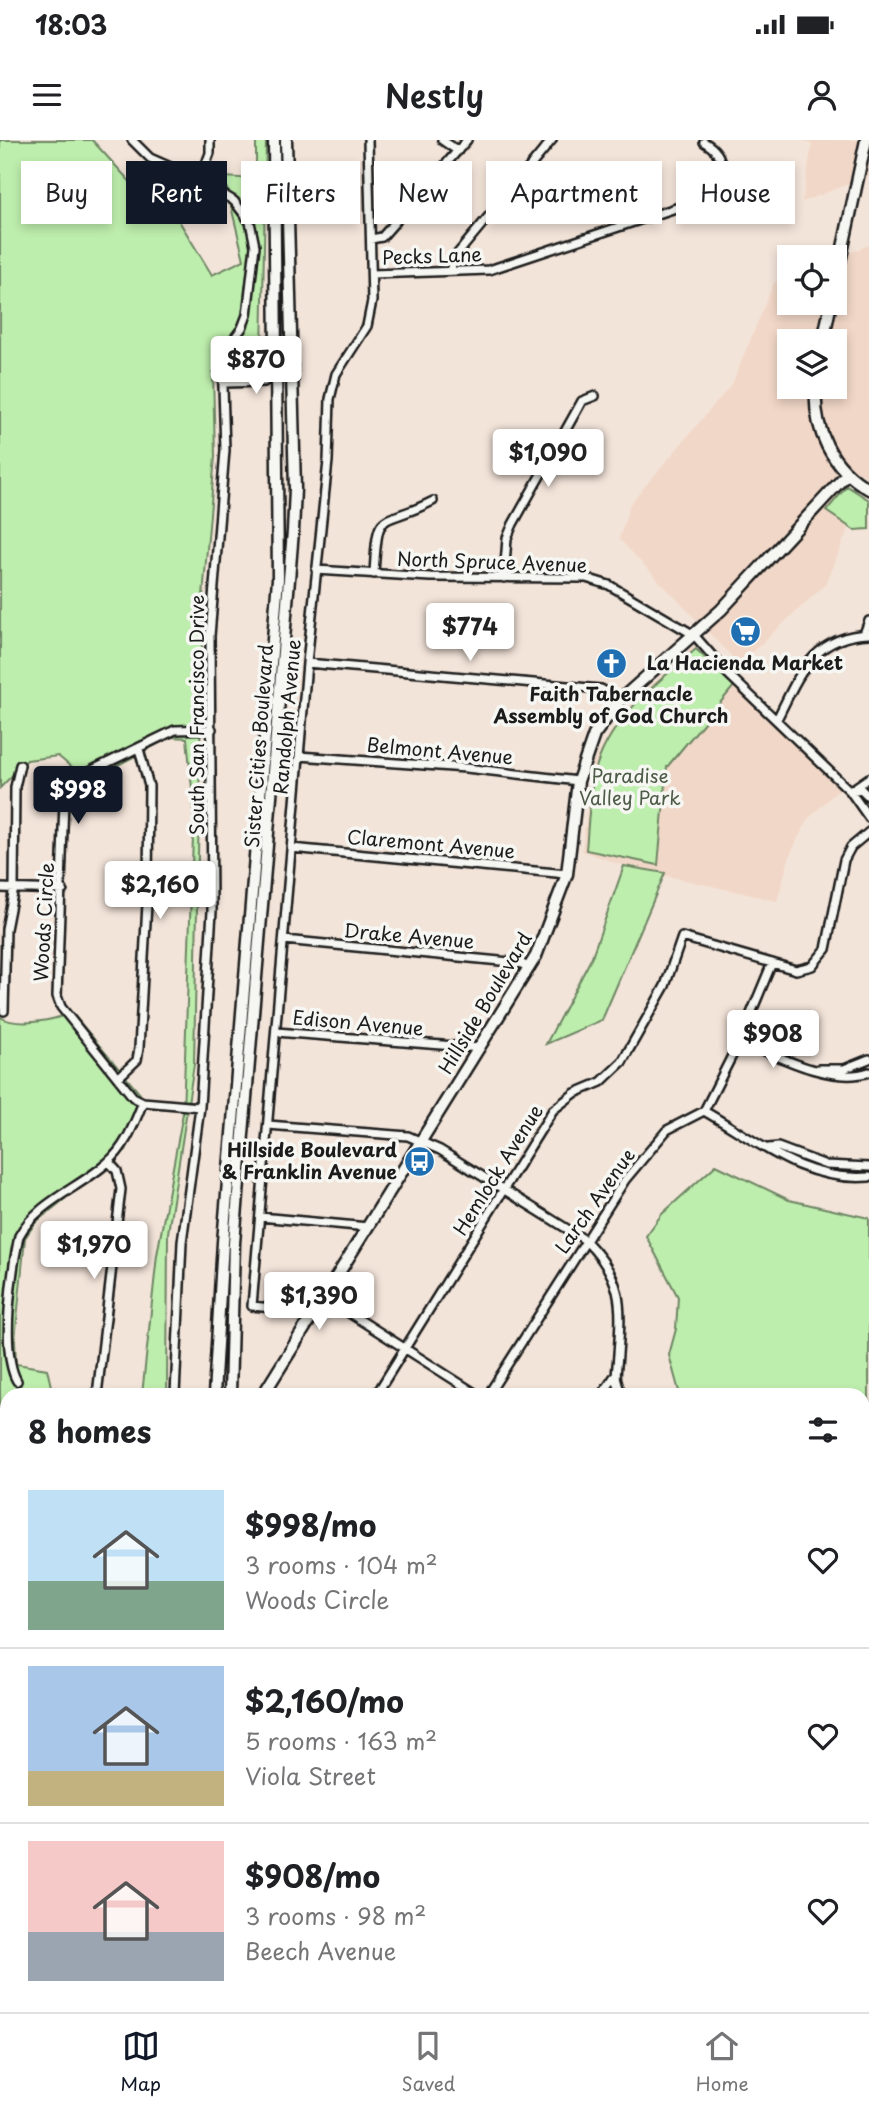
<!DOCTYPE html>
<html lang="en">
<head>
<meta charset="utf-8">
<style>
  body { margin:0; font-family:"Playpen Sans",sans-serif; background:#f2f2f2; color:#202124; height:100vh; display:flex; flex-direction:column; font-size:26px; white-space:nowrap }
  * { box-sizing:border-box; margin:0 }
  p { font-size:23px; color:#757577 }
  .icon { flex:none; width:38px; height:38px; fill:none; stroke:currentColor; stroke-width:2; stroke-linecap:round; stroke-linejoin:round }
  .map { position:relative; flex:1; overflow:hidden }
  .drawer { position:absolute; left:0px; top:1248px; width:870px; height:625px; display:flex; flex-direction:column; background:#fff; border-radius:21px 21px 0 0; box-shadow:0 4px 10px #0003 }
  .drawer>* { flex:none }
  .guide { position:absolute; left:21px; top:21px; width:828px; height:63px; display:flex; gap:14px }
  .buttons { position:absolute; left:777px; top:105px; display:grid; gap:14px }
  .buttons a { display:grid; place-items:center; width:70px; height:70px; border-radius:0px; background:#fff; box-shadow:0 4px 10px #0003; font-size:35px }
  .price { position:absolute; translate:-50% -60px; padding:0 16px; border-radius:7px; background:#fff; color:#222; font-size:23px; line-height:46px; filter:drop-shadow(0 2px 4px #0008) }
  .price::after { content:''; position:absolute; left:50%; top:42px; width:21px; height:16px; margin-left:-10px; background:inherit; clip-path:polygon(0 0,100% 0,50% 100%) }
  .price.active { background:#111827; color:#fff }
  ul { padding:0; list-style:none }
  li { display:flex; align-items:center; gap:21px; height:175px; padding:0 28px }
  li+li { border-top:2px solid #e0e0e0 }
  li span { display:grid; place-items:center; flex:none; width:196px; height:140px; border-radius:0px; color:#555 }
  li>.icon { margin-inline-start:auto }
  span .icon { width:84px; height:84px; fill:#fffc; stroke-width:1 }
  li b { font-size:30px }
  h2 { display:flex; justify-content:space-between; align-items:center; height:84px; padding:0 28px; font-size:30px }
  .pill { padding:0 24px; border-radius:0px; background:#fff; box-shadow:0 4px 10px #0003; font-size:24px; line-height:63px }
  .pill.active { background:#111827; color:#fff }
  .status { display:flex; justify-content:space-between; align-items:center; height:49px; padding:0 35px; background:#fff; direction:ltr }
  .status svg { height:19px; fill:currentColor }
  header { display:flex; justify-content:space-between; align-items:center; height:91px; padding:0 28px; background:#fff; font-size:32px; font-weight:600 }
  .tabs { display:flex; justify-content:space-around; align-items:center; height:98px; border-top:2px solid #e0e0e0; background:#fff; font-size:19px; color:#757577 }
  .tabs a { display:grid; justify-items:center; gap:4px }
  .tabs .active { color:#111827 }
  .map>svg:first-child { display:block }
  .built { fill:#f1d7c7; fill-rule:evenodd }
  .green { fill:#beeead; stroke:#6d8564; stroke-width:2 }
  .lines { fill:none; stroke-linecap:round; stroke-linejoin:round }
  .street-casing { stroke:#1c1c1c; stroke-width:12 }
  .secondary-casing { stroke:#1c1c1c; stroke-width:15 }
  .street { stroke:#f6f6f2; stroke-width:7 }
  .secondary { stroke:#f6f6f2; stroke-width:10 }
  .labels { text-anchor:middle; stroke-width:7; stroke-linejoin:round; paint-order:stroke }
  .street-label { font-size:19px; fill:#1c1c1c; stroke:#f6f6f2 }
  .poi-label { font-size:19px; font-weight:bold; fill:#1c1c1c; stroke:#f6f6f2 }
  .park-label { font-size:19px; fill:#4d5b48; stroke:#f6f6f2 }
</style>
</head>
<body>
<div class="status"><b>18:03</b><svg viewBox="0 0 49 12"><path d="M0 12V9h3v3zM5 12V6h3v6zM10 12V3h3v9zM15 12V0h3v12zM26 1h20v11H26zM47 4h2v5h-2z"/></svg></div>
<header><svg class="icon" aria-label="menu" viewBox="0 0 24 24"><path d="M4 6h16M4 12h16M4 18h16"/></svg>Nestly<svg class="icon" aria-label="person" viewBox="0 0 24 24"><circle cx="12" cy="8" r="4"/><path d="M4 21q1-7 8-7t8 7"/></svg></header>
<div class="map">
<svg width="869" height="1872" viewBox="0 0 869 1872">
  <rect width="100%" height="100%" fill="#f3e4d9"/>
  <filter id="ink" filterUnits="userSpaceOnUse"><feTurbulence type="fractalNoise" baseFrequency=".0143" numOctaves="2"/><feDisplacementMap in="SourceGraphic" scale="14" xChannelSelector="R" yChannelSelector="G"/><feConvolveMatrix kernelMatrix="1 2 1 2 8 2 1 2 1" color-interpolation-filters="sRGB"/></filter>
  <g filter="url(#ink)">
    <path class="built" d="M804,0H869V36L802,62L812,5Z
      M869,105V338L858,332L826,371L849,387L826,444L739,524L619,399L630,364L732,244L774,143L789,137V163H835V119ZM789,201H835V247H789Z
      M694,505L840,648L807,680L790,715L777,761L624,726L582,711L593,622L613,588L642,554Z"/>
    <path class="green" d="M0,0H92L135,47L154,40L212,135L244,120L224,37L256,39V0H266L262,214L213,232L215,316L203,456L194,924L168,1093L167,1255H142L157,1115L183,973L194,669L187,598L171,597L88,641L58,616L27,620L0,648Z
      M847,346L869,360V389L854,390L826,371Z
      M696,509L734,546L667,627L658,725L586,710C588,687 589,663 593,640C604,582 655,545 696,509Z
      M624,726L665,733L602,880L546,904L591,819Z
      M72,873L140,954L142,973L126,1010L36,1082L25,1098L15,1200L16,1224L47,1229L53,1255H7V1355L0,1346V877C18,888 53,880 72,873Z
      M716,1025L789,1060L869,1078V1872H496L493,1866H863V1255H680L669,1215L676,1189L678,1157L646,1096L662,1074Z
      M0,1809L7,1811V1866H46L48,1872H0Z"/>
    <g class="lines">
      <defs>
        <path id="street" d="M132,0L150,18L200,40L234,61L250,82L255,106L247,175L242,188L222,215L225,310L210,496L212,771L200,967L182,1102L175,1255
          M442,0L458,11
          M200,40L210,13V0
          M371,99L382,97L467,0
          M450,131L454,118L552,0
          M372,134L489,130L703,59C724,42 730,17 704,2
          M223,231L264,226L276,233L292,232
          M224,243L264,242L276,233
          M316,430L430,437L586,438L609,445L694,495L729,535L850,651L869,678
          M374,434C378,364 378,389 433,361
          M504,438L507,398L513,384L582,261L595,256
          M864,494L869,481
          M307,523L601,549L620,560
          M777,579C799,536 812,496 869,494
          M299,616L466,628L578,641
          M850,651L869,638
          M851,651L861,649L869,657
          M291,708L567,734
          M0,748L63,750
          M284,800L520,823L530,828
          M4,871L6,789L14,748L15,647L20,625
          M276,892L480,908
          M740,900C775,915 831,945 869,932
          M818,929H844L869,919
          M118,938L137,920L139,908L148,746L149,646L139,609
          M200,967L143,962L133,957L61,867L57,856L64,661L66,652L78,637L175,590L212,589
          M704,971C759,1002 802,1042 869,1037
          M268,985L408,996L440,1010L585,1100C623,1138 622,1163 618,1214C617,1234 613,1235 622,1255
          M769,1008L778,1007L826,1025L869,1027
          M260,1077L368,1087
          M324,1157L478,1255
          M309,1179L292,1170L252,1166L307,523L328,321L330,259L336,234L367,186L372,161L368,0
          M17,1241C0,1212 12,1129 19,1096C37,1062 79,1048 107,1023C126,1007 134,984 143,962
          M97,1255L121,1049L117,1031L109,1022
          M376,1255L553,970L575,953L601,942L622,922L665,846L682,797L796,830L812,826L826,809L844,720L851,707L869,692
          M488,1255L625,1040L667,990L704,971L740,900L772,823
          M602,1255L614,1237
          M0,1361L7,1374
          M0,1409L7,1406
          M0,1639L7,1593
          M0,1708L7,1733
          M101,1866L102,1872
          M203,1866L206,1872
          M314,1866L319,1872
          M431,1866L435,1872"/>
        <path id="secondary" d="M835,145L866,0
          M823,201L831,163
          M816,247C813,289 831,328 869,349
          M214,1255L223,1102L278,439L274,0
          M230,1255L234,1103L293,391L295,349L286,0
          M263,1255L536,816L567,734L578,641L594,595L620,560L721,470L846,335
          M180,1866L182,1872
          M191,1866L194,1872"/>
      </defs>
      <use href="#street" class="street-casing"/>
      <use href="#secondary" class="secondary-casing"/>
      <use href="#street" class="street"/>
      <use href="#secondary" class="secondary"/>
    </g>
  </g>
  <defs>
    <symbol id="supermarket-disc" viewBox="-11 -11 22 22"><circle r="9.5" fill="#1f6fb2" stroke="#f6f6f2"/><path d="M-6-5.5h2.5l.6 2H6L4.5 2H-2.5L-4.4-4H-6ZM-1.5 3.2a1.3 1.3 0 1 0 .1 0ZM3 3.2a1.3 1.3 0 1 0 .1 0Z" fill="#fff"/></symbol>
    <symbol id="church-disc" viewBox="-11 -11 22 22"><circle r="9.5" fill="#1f6fb2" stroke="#f6f6f2"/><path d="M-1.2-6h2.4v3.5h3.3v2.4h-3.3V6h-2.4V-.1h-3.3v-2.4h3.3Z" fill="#fff"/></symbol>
    <symbol id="bus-disc" viewBox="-11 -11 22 22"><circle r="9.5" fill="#1f6fb2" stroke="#f6f6f2"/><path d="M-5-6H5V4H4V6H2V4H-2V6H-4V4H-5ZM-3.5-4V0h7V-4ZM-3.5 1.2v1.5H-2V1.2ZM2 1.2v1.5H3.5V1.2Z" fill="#fff"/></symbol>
  </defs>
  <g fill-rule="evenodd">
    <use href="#supermarket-disc" x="728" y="474" width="35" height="35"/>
    <use href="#church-disc" x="594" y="506" width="35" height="35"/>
    <use href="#bus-disc" x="402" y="1004" width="35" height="35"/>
  </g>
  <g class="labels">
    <g class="street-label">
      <text transform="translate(432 116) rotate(-2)" y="7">Pecks Lane</text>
      <text transform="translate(492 422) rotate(2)" y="7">North Spruce Avenue</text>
      <text transform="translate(197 575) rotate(-90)" y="7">South San Francisco Drive</text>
      <text transform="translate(287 577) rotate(-85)" y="7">Randolph Avenue</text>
      <text transform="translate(259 606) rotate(-86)" y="7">Sister Cities Boulevard</text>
      <text transform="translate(440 611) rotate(5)" y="7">Belmont Avenue</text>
      <text transform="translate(431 704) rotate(5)" y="7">Claremont Avenue</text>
      <text transform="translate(44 782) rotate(-87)" y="7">Woods Circle</text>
      <text transform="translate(409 796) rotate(5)" y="7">Drake Avenue</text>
      <text transform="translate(485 863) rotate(-59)" y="7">Hillside Boulevard</text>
      <text transform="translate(358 883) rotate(5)" y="7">Edison Avenue</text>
      <text transform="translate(498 1030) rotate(-58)" y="7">Hemlock Avenue</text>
      <text transform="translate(595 1061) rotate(-55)" y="7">Larch Avenue</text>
    </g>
    <g class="poi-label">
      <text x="745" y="530">La Hacienda Market</text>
      <text x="611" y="561">Faith Tabernacle<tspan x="611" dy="22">Assembly of God Church</tspan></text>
      <text x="397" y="1017" text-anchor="end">Hillside Boulevard<tspan x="397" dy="22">&amp; Franklin Avenue</tspan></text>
    </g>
    <g class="park-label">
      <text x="630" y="643">Paradise<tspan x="630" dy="22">Valley Park</tspan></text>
    </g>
  </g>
</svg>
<div class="buttons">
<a><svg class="icon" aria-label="locate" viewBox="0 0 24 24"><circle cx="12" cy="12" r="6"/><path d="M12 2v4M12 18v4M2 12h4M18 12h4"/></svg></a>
<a><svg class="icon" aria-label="layers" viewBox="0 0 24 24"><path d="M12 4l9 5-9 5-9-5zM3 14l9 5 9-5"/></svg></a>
</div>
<b class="price" style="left:256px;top:256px">$870</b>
<b class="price" style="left:548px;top:349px">$1,090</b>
<b class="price" style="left:470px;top:523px">$774</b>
<b class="price active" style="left:78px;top:686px">$998</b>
<b class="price" style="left:160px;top:781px">$2,160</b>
<b class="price" style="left:773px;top:930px">$908</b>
<b class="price" style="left:94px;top:1141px">$1,970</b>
<b class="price" style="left:319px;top:1192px">$1,390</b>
<div class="guide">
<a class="pill">Buy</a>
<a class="pill active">Rent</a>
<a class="pill">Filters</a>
<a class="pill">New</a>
<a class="pill">Apartment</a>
<a class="pill">House</a>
</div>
<section class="drawer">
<h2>8 homes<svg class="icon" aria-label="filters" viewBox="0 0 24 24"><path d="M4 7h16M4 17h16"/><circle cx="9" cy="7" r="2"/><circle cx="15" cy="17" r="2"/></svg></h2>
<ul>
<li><span style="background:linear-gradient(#bfe0f5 65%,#7fa58c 0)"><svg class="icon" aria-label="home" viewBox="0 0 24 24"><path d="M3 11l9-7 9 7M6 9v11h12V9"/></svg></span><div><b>$998/mo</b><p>3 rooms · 104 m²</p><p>Woods Circle</p></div><svg class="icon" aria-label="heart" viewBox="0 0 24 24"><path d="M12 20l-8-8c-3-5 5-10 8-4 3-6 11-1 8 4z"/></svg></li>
<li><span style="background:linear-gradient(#a9c7e8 75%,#c2b280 0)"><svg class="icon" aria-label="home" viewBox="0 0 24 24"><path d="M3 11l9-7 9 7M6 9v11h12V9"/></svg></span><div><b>$2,160/mo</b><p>5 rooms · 163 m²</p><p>Viola Street</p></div><svg class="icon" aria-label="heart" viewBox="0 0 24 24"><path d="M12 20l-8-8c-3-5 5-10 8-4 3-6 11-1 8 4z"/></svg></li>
<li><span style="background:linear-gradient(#f6c9c9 65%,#9aa5b1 0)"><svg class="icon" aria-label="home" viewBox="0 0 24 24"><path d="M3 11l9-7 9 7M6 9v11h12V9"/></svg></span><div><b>$908/mo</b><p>3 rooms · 98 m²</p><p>Beech Avenue</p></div><svg class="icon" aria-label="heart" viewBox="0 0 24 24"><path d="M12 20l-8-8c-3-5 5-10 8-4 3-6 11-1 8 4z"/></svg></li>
</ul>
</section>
</div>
<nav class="tabs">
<a class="active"><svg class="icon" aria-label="map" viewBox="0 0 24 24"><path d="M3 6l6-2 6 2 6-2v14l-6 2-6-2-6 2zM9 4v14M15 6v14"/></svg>Map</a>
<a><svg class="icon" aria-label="saved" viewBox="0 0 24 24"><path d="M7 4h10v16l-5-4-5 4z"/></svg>Saved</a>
<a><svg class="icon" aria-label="home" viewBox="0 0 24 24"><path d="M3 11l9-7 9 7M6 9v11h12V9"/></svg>Home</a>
</nav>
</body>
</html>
